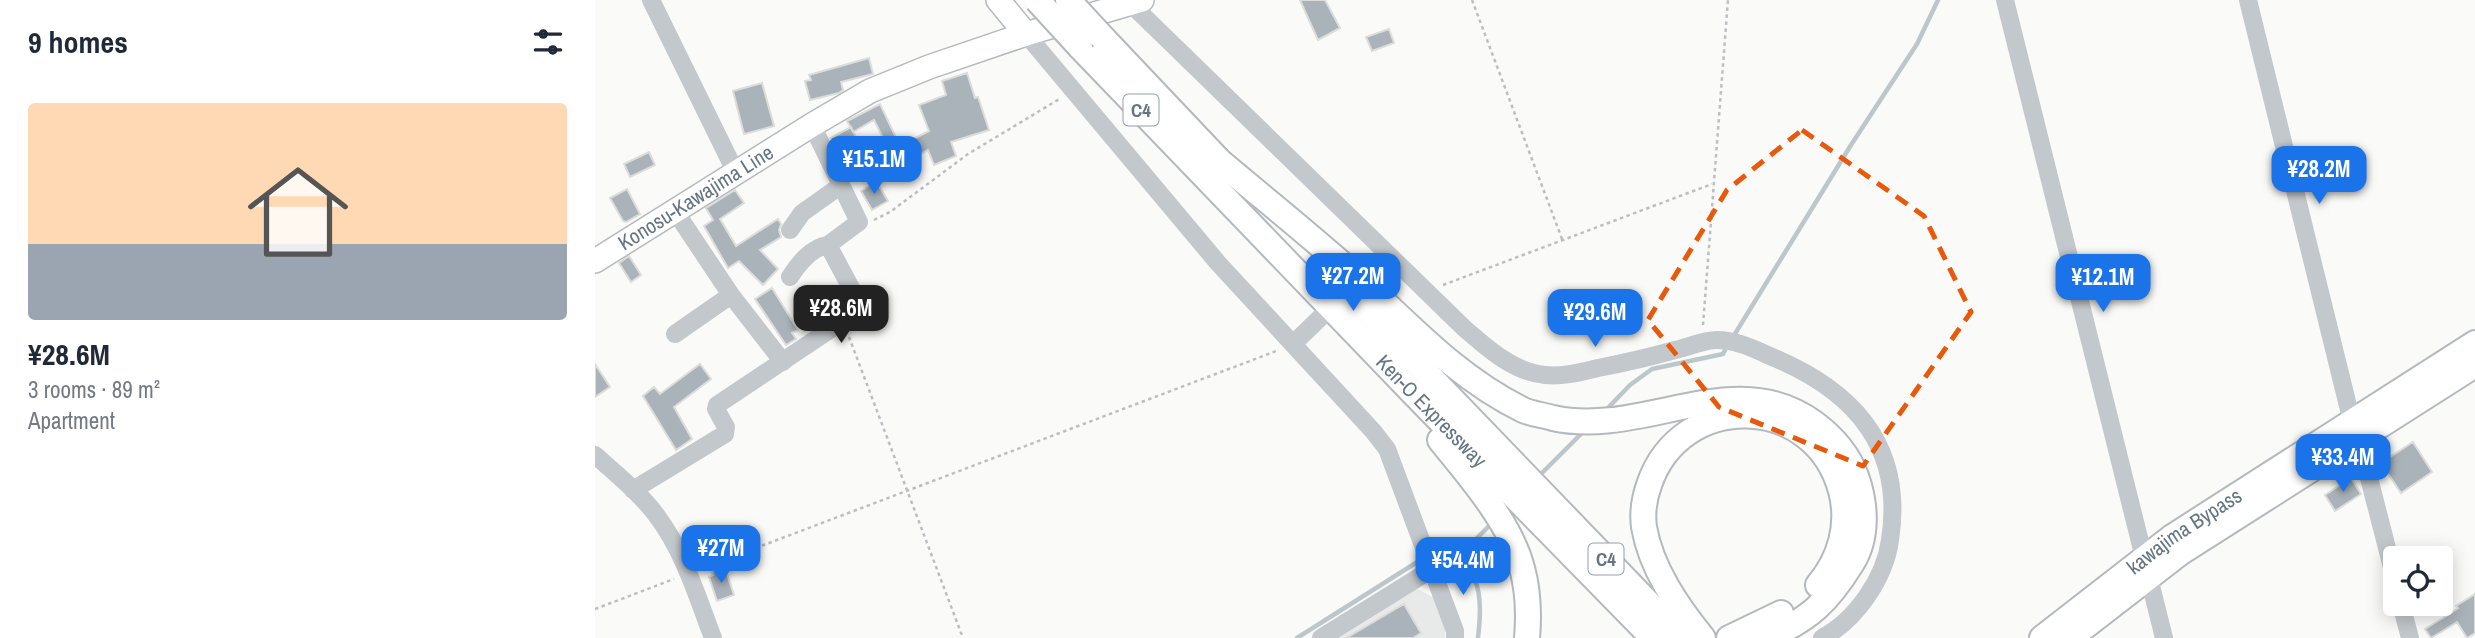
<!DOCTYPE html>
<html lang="en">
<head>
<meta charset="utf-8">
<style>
  body { margin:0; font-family:"Archivo Narrow",sans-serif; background:#f2f2f3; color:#1f2937; height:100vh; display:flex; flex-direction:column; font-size:26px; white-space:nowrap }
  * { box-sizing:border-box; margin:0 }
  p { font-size:23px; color:#747a83 }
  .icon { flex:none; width:38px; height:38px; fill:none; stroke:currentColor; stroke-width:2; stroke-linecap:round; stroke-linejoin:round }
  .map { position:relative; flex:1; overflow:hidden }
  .side { display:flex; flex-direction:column; background:#fff; width:595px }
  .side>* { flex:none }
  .fabs { position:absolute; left:1788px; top:546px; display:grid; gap:14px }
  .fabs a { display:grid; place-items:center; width:70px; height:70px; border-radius:7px; background:#fff; box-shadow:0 4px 18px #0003; font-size:35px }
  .price { position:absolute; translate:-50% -60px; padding:0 16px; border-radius:14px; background:#1a73e8; color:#fff; font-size:23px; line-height:46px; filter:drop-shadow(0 2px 4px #0008) }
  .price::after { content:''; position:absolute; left:50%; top:42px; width:21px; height:16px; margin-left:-10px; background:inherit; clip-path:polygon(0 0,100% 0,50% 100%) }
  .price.selected { background:#222; color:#fff }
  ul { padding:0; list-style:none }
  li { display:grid; align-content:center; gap:14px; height:371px; padding:0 28px }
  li+li { border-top:2px solid #e0e1e3 }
  li span { display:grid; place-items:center; height:217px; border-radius:7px; color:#555 }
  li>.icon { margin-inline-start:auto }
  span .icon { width:126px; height:126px; fill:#fffc; stroke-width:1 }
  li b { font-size:30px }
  h2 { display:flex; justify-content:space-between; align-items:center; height:84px; padding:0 28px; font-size:30px }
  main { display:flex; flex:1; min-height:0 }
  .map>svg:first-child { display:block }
  .built { fill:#e8e9e9 }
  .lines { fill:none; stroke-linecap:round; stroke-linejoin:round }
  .stream { stroke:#bbc7cb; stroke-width:4.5 }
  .building { fill:#aab3b9; stroke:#dcdcda; stroke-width:2 }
  .major-casing { stroke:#b5babe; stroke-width:26 }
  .highway-casing { stroke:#b4b9bd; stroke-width:28 }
  .path { stroke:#bbbfc2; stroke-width:2.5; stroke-dasharray:3.5 3.5; stroke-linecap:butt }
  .minor { stroke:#c3c8cc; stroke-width:18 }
  .major { stroke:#fff; stroke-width:23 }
  .highway { stroke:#fff; stroke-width:24 }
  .highway-bridge-casing { stroke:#b4b9bd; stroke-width:28; stroke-linecap:butt }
  .highway-bridge { stroke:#fff; stroke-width:24 }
  .marked { fill:none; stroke:#e8590c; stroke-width:5; stroke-dasharray:14 9; stroke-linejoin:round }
  .labels { text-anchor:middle; stroke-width:7; stroke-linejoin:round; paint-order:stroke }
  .shield { fill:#fff; stroke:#939fa8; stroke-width:2 }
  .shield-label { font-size:19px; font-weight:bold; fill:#657683 }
  .street-label { font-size:21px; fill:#657683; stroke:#fff }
</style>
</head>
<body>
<main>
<section class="side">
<h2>9 homes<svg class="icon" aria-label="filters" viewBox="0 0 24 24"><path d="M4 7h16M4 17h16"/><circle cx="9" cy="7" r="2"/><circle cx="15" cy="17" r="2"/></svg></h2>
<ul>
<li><span style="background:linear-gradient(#ffd9b3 65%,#9aa5b1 0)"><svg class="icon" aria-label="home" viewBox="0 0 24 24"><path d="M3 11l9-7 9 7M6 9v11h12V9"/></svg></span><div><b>¥28.6M</b><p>3 rooms · 89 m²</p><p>Apartment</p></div></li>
</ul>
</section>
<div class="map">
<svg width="1880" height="638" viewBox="0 0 1880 638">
  <rect width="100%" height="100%" fill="#fafaf8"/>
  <path class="built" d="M823,589L839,598L850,623V638H737L805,596Z"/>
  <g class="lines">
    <path class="stream" d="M1138,337L1256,145L1322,44L1343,0
      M1011,410L1035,385L1057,369L1128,354L1133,344
      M944,476L989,431
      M871,549C869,570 873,564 880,580C887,597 885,620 883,638
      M837,553L871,549L898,522
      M702,638L827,559"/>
  </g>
  <path class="building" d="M705,0H730L745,28L723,40Z
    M794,29L799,43L777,51L771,37Z
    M274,58L278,74L246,82L248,90L244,93L215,100L210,81L216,80L214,75Z
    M372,73L380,98L383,97L394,130L356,142L361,156L339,165L333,150L309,163L312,168L291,179L280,157L294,150L279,120L258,132L252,121L285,104L304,144H309L334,131L324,105L351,95L347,81Z
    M167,83L179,126L149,134L138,91Z
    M256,127L271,158L251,168L236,138Z
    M54,152L60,165L35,177L29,164Z
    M281,181L293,201L277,210L266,191Z
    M32,189L45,214L31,222L28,221L15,198Z
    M140,190L149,203L125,219L141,246L183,219L186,224L184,230L186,237L165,250L183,269L168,285L144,261L133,268L109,226L118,220L111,208Z
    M34,256L46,275L36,282L24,263Z
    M177,288L203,330L197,333L201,339L191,345L160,299Z
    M0,364L15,387L0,397Z
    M105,364L116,379L79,407L97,439L81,450L48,396L59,387L65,394Z
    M1818,442L1837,472L1806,493L1786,463Z
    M1756,478L1766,494L1740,511L1730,495Z
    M128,569V571H131L139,595L122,601L114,577L118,575L117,573Z
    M1880,594V633L1872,638L1862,622L1836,638L1830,629L1856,613L1863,608L1861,606Z
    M809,604L826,633L818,638H751Z"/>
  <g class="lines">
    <defs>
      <g id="major">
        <path d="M403,0L431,34"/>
        <path id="s1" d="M0,261L217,125L275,91L334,67L431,34L547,0"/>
      </g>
      <g id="highway">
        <path d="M508,38L633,170"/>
        <path id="s2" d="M485,47L820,395L1058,638"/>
        <path d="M622,159C673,202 726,244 775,289C823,334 867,380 928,410C937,414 948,415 958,418C1048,438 1139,364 1219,423C1238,437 1253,454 1261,476C1271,504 1273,538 1257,563C1233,602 1214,620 1171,638"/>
        <path d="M740,278L1087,638"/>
        <path d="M845,440C874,476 915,522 927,568C933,590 934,615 932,638"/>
        <path d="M1108,638C1082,606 1056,568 1049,527C1047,512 1049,499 1054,485C1086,390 1220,393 1246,491C1255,525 1245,559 1223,585"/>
        <path d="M1134,638L1186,613"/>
        <path id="s3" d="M1447,638L1577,537L1880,343"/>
        <path d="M1475,638L1585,553L1880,365"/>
      </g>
    </defs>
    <use href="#major" class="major-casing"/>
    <use href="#highway" class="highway-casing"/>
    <path class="path" d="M877,0L967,239
      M279,220L295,212L373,154L466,98
      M848,285L1117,184
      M1108,325L1133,0
      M254,337L368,638
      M108,568L684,350
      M0,609L79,579"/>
    <path class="minor" d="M56,0L141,173
      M1410,0L1569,638
      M1653,0L1757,422
      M535,3L869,328C892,348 918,372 950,375C968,377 986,372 1003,368C1029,363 1055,357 1080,350C1093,347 1109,340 1122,340C1143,340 1163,351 1182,359C1263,394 1309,450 1295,540C1290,578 1261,620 1227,638
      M431,34L623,263L778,431L792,449L860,631V638
      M80,211L136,295L188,362
      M195,230L207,213L245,186
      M195,277C203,264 217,247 233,245
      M80,334L136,295
      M698,344L791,254
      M1764,439L1801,583
      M0,455C21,474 45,493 62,516C89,552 102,596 118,638
      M38,490L130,434L131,427L121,409L122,405L248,321L263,301L233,245L264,222L217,125
      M1806,604L1815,638
      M726,638L837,569"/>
    <use href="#major" class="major"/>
    <use href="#highway" class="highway"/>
    <defs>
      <path id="highway-bridge" d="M442,0L485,47
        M473,0L508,38"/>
    </defs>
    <use href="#highway-bridge" class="highway-bridge-casing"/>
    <use href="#highway-bridge" class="highway-bridge"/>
  </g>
  <path class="marked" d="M1207,130L1329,216L1376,312L1268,466L1124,407L1053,320L1132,190Z"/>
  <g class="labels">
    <g class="shield">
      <rect x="528.5" y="94.5" width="35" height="31" rx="5"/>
      <rect x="993.5" y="543.5" width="35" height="31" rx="5"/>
    </g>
    <g class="shield-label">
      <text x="546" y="117">C4</text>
      <text x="1011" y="566">C4</text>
    </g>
    <g class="street-label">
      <text dy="7" stroke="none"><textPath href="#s1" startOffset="119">Konosu-Kawajima Line</textPath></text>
      <text dy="7" stroke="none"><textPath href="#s2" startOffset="506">Ken-O Expressway</textPath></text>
      <text dy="7" stroke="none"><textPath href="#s3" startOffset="178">kawajima Bypass</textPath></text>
    </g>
  </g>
</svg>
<div class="fabs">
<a><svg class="icon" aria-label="locate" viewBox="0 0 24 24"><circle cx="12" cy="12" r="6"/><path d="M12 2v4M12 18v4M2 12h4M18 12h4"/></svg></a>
</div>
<b class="price" style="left:279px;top:196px">¥15.1M</b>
<b class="price" style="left:1724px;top:206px">¥28.2M</b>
<b class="price" style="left:758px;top:313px">¥27.2M</b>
<b class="price" style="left:1508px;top:314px">¥12.1M</b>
<b class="price selected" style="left:246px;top:345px">¥28.6M</b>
<b class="price" style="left:1000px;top:349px">¥29.6M</b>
<b class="price" style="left:1748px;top:494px">¥33.4M</b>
<b class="price" style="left:126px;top:585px">¥27M</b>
<b class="price" style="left:868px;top:597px">¥54.4M</b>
</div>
</main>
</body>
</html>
